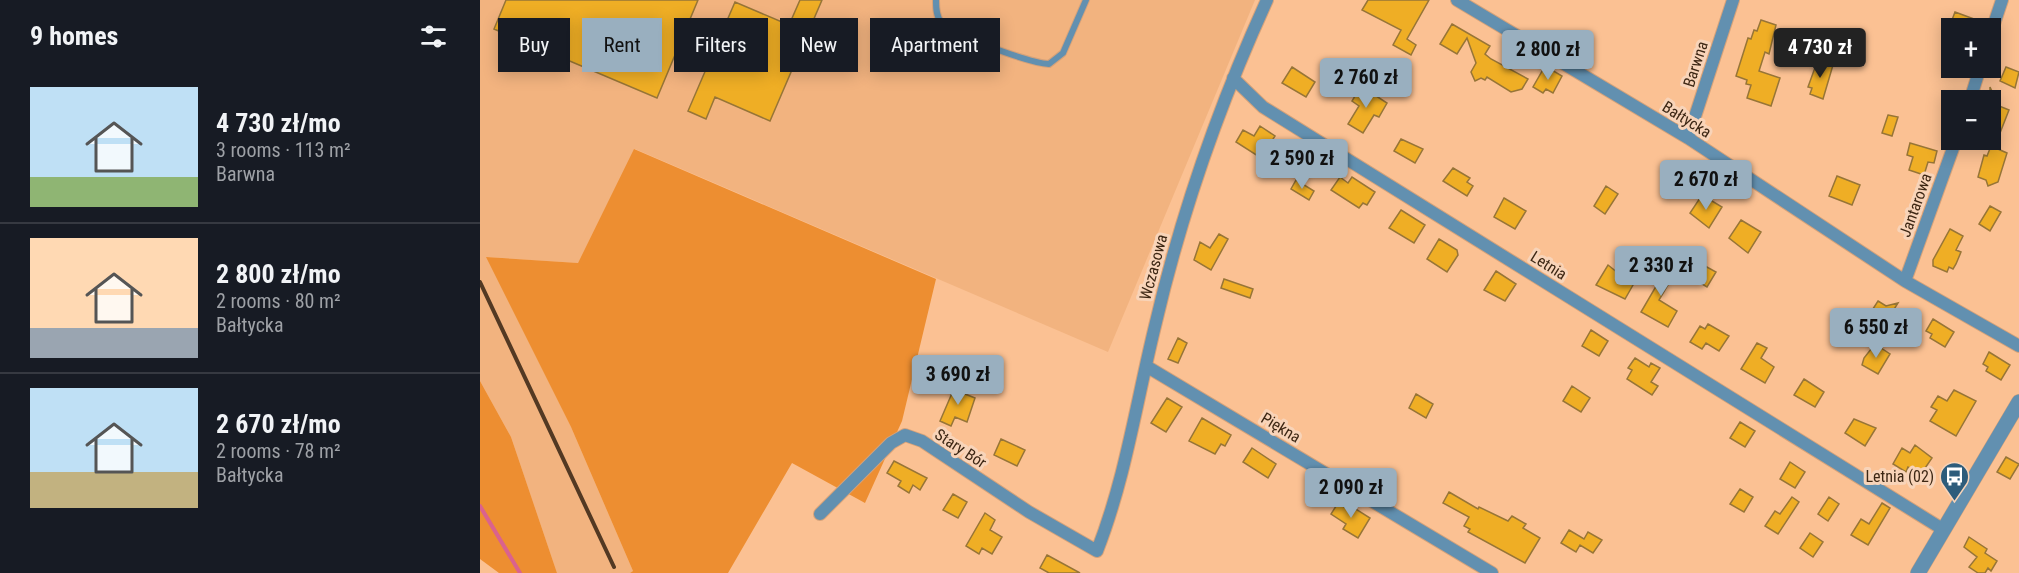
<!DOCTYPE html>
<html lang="en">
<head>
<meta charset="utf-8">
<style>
  body { margin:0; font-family:"Roboto Condensed",sans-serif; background:#242831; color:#f1f3f6; height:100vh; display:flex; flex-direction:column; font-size:22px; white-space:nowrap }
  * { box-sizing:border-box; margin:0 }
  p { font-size:20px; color:#9ea1a6 }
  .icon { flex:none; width:33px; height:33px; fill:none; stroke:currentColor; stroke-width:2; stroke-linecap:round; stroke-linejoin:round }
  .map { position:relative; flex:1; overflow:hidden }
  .drawer { display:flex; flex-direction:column; background:#171b24; width:480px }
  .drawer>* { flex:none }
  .banner { position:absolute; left:18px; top:18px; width:570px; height:54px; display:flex; gap:12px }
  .tools { position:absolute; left:1461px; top:18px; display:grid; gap:12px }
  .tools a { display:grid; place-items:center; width:60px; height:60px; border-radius:0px; background:#171b24; box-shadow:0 3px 15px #0003; font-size:30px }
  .price { position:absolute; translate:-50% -51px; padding:0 14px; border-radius:6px; background:#99afbf; color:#111; font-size:20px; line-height:39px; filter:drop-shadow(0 2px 3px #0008) }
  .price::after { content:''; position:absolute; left:50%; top:36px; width:18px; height:14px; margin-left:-9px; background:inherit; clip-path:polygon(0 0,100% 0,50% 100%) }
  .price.active { background:#222; color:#fff }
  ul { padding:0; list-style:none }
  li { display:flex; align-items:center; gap:18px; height:150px; padding:0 30px }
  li+li { border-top:2px solid #363941 }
  li span { display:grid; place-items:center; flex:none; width:168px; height:120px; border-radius:0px; color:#555 }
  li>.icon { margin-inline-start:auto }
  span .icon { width:72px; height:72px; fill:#fffc; stroke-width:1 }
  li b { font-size:26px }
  h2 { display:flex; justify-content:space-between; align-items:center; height:72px; padding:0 30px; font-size:26px }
  .tag { padding:0 21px; border-radius:0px; background:#171b24; box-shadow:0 3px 15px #0003; font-size:21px; line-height:54px }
  .tag.active { background:#99afbf; color:#111 }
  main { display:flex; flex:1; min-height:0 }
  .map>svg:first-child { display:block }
  .built { fill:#f2b37f }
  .green { fill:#ed8e31 }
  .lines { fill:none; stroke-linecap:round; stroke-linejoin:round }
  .stream { stroke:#da628d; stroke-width:4 }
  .building { fill:#efae25; stroke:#977537; stroke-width:1.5 }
  .service-casing { stroke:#d5a27a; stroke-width:8 }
  .minor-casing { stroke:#d5a27a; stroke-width:14 }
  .tertiary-casing { stroke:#d5a27a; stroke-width:16 }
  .service { stroke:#6290b0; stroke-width:6 }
  .minor { stroke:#6290b0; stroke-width:12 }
  .tertiary { stroke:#6290b0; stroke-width:15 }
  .rail { stroke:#533923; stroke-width:4 }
  .labels { text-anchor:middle; stroke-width:6; stroke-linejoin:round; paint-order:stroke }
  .street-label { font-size:16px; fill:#3d2714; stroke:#f8d4b9 }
  .poi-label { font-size:16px; fill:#3d2714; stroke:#f8d4b9; text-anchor:end }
</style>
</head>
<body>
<main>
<section class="drawer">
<h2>9 homes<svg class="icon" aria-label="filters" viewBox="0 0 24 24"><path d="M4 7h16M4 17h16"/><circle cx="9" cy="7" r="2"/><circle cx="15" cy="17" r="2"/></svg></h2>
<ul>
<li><span style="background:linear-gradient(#bfe0f5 75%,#8fb573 0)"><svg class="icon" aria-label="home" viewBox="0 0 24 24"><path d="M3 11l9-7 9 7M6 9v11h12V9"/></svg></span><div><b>4 730 zł/mo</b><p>3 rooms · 113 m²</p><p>Barwna</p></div></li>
<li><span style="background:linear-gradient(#ffd9b3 75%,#9aa5b1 0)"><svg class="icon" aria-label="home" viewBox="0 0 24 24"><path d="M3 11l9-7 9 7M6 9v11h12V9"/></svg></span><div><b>2 800 zł/mo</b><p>2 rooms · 80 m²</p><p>Bałtycka</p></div></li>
<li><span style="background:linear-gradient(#bfe0f5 70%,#c2b280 0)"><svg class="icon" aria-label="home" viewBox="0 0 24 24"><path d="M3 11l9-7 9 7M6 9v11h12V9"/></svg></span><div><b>2 670 zł/mo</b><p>2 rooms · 78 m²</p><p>Bałtycka</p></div></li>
</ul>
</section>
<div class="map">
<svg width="1539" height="573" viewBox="0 0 1539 573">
  <rect width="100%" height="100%" fill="#fbc193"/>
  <path class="built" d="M0,0H775L628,352L155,149L98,263L7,257L91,427L153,571L150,573H77L31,437L0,381Z"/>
  <path class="green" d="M154,149L456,279L422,421L385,503L312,463L248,573H150L153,571L91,427L6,257L98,263Z
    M0,381L31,437L77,573H19L0,559Z"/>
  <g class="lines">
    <path class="stream" d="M0,506L40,573"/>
  </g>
  <path class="building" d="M26,0H218L177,98L14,29Z
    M320,0H342L290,121L235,97L226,119L208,111L255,2L309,25Z
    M888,0H949L927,39L936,45L931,55L913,45L921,30L882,10Z
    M1475,12L1494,19L1491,28H1469Z
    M1281,20L1296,25L1289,54L1285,52L1279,71L1300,78L1291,106L1267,98L1271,85L1266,84L1267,80L1256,76L1268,38L1271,39L1274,30L1277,31Z
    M972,24L1010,46L1005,54L1011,59L1048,79L1042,89L1031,92L1007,77L1005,80L1001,78L995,81L991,72L996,63L987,38L977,54L960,44Z
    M1340,61L1353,65L1343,99L1330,94L1332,88L1328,87L1337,62Z
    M1065,66L1082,76L1073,93L1066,89L1063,93L1053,87Z
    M812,67L835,82L826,97L802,83Z
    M1526,67L1539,72L1535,88L1520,81Z
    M881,86L907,103L899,117L894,115L883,133L868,124L879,106L872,101Z
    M1510,87L1519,106L1529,110L1520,133L1510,129Z
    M1408,115L1418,117L1412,136L1402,133Z
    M780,126L795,136L781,158L756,142L763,130L774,136Z
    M921,139L943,149L935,163L914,151Z
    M1430,143L1457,151L1454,163L1448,162L1444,175L1429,170L1433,157L1427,155Z
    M1511,146L1527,153L1518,182L1508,186L1506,180L1498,177L1504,155L1507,156Z
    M973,168L990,178L987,182L993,186L987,196L963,181Z
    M1357,176L1380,185L1372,205L1349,196Z
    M860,177L868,183L872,177L895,192L887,205L883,203L879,208L851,190Z
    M816,180L834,191L829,200L811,189Z
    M1126,186L1138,194L1125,214L1114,206Z
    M1222,195L1242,207L1229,228L1210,213Z
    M1024,198L1046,211L1035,229L1014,217Z
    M1510,206L1521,212L1510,231L1499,224Z
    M921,210L945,225L934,243L909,228Z
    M1261,220L1281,232L1268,253L1249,238Z
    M1470,229L1483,236L1476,250L1481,252L1476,264L1473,269L1469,267L1467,272L1453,266V260Z
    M739,234L748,239L731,270L714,260L720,242L730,248Z
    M959,239L977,250L978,255L967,272L947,259Z
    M1192,259L1200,264L1179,300L1197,311L1188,327L1161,312L1178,283L1172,279L1178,269L1184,272Z
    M1128,265L1153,285L1145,299L1116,285Z
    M1225,266L1236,272L1227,287L1217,281Z
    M1016,271L1036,284L1025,301L1004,290Z
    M744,279L773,289L770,298L741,288Z
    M1398,301L1406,306L1418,303L1405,324L1389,315Z
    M1453,319L1474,332L1465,347L1450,338L1452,334L1446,331Z
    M1228,324L1249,336L1239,351L1226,343L1222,349L1210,342L1220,326L1225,329Z
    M1111,330L1128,341L1119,356L1102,346Z
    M698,338L707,343L698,363L688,359Z
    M1277,343L1287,348L1281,358L1294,367L1285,383L1261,369Z
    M1395,344L1410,354L1398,374L1382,365L1384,358Z
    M1509,352L1530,365L1521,380L1506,371L1508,367L1503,364Z
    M1155,358L1169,367L1171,363L1180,368L1171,382L1178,386L1172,395L1147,379L1152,370L1148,368Z
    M1324,379L1344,392L1335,407L1314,395Z
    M476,384L487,389L485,394L495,398L487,422L475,417L471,426L460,421Z
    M1092,386L1110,398L1101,412L1083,401Z
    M1474,390L1496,401L1476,436L1450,421L1457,410L1451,407L1458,396L1467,401Z
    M936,394L953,404L946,418L929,408Z
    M687,398L702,407L686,432L671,423Z
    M722,418L751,435L745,446L741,444L735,454L709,441Z
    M1374,419L1396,428L1385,446L1365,433Z
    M1260,422L1275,431L1265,447L1250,438Z
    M521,439L545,450L537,466L514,455Z
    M1435,445L1452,458L1441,474L1428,467L1426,472L1413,464L1422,448L1430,453Z
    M772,448L796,464L788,478L763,462Z
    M1526,457L1539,464L1530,479L1517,472Z
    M414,461L447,478L440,490L433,485L429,493L418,486L421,481L407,473Z
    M1310,462L1325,472L1315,488L1300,479Z
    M1260,489L1273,497L1264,512L1250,504Z
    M969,492L998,509L999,507L1028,521L1032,516L1046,524L1043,528L1060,538L1045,563L988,532L990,529L984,526L989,517L963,503Z
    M473,494L487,502L478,518L463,510Z
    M1312,497L1319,502L1298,534L1285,526L1295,511L1300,514Z
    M1349,497L1359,504L1348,521L1338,514Z
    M858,503L868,509L871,506L890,518L878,538L863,529L866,524L851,514Z
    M1402,503L1410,508L1388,545L1371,535L1381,519L1389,524Z
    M505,513L515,520L510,530L522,537L512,554L502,548L499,554L486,546Z
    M1089,530L1104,539L1108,532L1122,540L1113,553L1100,545L1096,552L1081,543Z
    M1330,533L1343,542L1333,557L1320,548Z
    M1489,537L1507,549L1505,553L1517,561L1511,571L1508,568L1505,573H1498L1489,567L1497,557L1484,547Z
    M567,555L600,573H569L560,568Z"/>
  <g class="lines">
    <defs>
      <path id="service" d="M456,0C456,7 456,16 461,22C470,35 551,63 569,64L583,53L606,0"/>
      <path id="minor" d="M977,0L1208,138L1425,281L1539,346
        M1510,36L1522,0
        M753,78L783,107L1464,530
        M1490,100L1500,68
        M1208,138L1253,0
        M1425,281L1476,140
        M666,366L1012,573
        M340,514L411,443L425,435L442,441L549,512L617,551C646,477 657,398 676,322C702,211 740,103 787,0"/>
      <path id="tertiary" d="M1438,573L1539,402"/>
    </defs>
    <use href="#service" class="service-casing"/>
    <use href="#minor" class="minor-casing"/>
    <use href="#tertiary" class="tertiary-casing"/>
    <use href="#service" class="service"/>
    <use href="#minor" class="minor"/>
    <use href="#tertiary" class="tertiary"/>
    <path class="rail" d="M0,282L134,567"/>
  </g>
  <defs>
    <symbol id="bus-pin" viewBox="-11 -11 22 30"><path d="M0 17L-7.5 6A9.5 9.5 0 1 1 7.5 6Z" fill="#2d5c7b" stroke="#f8d4b9"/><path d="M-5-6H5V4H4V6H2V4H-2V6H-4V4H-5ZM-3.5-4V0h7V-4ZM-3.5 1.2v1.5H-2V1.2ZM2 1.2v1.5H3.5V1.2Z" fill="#fff"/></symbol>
  </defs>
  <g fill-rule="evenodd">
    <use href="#bus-pin" x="1458" y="460" width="33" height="45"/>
  </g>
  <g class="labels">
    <g class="street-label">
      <text transform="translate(1215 64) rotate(-72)" y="6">Barwna</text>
      <text transform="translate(1207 119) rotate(32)" y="6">Bałtycka</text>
      <text transform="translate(1435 205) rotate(-70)" y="6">Jantarowa</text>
      <text transform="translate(1069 265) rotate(32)" y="6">Letnia</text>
      <text transform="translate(673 267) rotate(-75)" y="6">Wczasowa</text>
      <text transform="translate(801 427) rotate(31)" y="6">Piękna</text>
      <text transform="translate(481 448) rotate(33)" y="6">Stary Bór</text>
    </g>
    <g class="poi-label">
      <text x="1454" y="482">Letnia (02)</text>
    </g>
  </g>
</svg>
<div class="tools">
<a>+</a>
<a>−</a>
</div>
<b class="price active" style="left:1340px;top:79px">4 730 zł</b>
<b class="price" style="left:1068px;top:81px">2 800 zł</b>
<b class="price" style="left:886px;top:109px">2 760 zł</b>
<b class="price" style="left:822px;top:190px">2 590 zł</b>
<b class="price" style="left:1226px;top:211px">2 670 zł</b>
<b class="price" style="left:1181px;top:297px">2 330 zł</b>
<b class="price" style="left:1396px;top:359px">6 550 zł</b>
<b class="price" style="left:478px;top:406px">3 690 zł</b>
<b class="price" style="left:871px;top:519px">2 090 zł</b>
<div class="banner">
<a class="tag">Buy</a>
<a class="tag active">Rent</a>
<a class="tag">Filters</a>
<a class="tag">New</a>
<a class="tag">Apartment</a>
</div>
</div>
</main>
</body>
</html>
